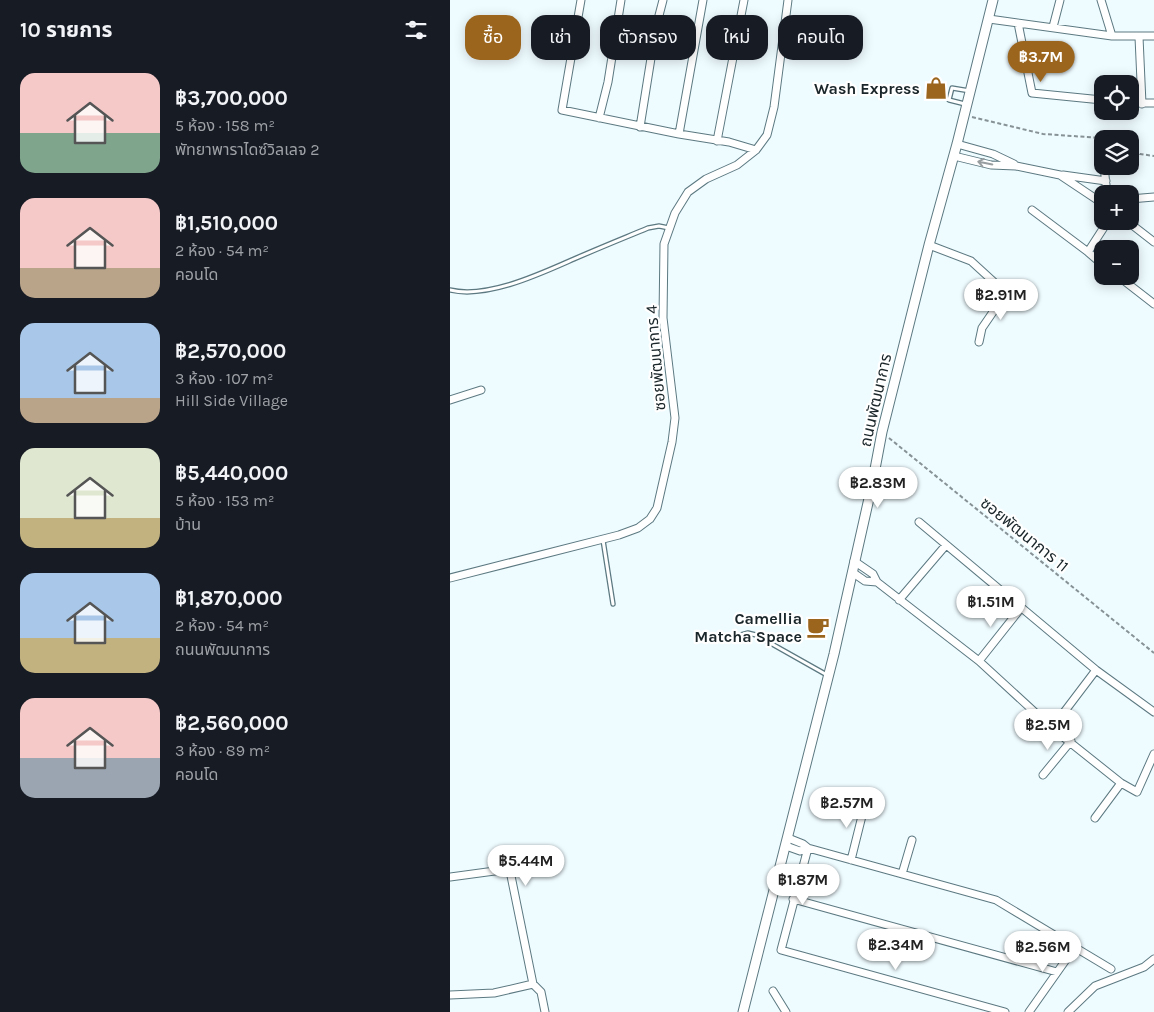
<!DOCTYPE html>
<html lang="th">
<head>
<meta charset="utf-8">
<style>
  body { margin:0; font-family:Karla,"Noto Sans Thai",sans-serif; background:#242831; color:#f1f3f6; height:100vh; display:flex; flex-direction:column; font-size:19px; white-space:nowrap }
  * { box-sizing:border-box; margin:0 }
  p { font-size:16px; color:#9ea1a6 }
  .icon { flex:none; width:28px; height:28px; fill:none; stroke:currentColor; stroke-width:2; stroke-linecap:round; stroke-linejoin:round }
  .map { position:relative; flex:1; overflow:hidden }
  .panel { display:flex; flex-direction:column; background:#171b24; width:450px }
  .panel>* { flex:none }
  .hud { position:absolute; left:15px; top:15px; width:475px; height:45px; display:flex; gap:10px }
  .tools { position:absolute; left:644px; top:75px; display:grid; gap:10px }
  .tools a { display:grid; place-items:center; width:45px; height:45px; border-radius:10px; background:#171b24; box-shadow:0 2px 12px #0003; font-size:25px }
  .price { position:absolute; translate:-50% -42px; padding:0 11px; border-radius:18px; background:#fff; color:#222; font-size:16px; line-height:32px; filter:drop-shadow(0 1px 2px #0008) }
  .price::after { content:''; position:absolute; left:50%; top:30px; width:15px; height:11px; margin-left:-8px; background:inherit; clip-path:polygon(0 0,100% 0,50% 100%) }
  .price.selected { background:#9b651e; color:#fff }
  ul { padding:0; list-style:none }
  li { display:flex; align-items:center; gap:15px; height:125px; padding:0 20px }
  li span { display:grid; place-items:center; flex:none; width:140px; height:100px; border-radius:15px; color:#555 }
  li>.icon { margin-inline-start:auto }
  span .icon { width:60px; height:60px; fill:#fffc; stroke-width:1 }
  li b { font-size:21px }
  h2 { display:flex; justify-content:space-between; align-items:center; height:60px; padding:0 20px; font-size:21px }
  .pill { padding:0 18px; border-radius:15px; background:#171b24; box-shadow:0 2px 12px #0003; font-size:18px; line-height:45px }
  .pill.selected { background:#9b651e; color:#fff }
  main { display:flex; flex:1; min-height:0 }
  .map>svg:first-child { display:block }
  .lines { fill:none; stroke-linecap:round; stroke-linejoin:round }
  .service-casing { stroke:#5c7981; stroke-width:5.5 }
  .minor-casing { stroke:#5c7981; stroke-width:9 }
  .tertiary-casing { stroke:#5c7981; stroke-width:11 }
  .path { stroke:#869296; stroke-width:2; stroke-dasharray:4 2.5; stroke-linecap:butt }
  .service { stroke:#fff; stroke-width:3 }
  .minor { stroke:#fff; stroke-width:7 }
  .tertiary { stroke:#fff; stroke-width:9 }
  .oneway { stroke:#989d9f }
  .labels { text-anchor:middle; stroke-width:4.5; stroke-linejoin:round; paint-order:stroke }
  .poi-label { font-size:16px; font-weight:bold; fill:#1a262a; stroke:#fff; text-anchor:end }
  .street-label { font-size:16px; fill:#1a262a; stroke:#fff }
</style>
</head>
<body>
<main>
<section class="panel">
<h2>10 รายการ<svg class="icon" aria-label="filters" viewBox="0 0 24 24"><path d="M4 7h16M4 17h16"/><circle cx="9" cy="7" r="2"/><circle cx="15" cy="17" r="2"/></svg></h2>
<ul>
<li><span style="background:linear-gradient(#f6c9c9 60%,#7fa58c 0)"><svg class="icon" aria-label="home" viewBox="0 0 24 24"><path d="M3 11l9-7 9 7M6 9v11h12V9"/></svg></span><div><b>฿3,700,000</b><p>5 ห้อง · 158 m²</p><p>พัทยาพาราไดซ์วิลเลจ 2</p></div></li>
<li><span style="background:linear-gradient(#f6c9c9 70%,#b9a48a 0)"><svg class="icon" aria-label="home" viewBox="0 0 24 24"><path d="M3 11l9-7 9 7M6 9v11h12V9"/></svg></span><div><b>฿1,510,000</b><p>2 ห้อง · 54 m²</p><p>คอนโด</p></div></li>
<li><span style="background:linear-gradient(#a9c7e8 75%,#b9a48a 0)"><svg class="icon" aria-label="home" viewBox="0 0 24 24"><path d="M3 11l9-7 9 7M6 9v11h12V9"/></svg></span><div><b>฿2,570,000</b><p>3 ห้อง · 107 m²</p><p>Hill Side Village</p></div></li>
<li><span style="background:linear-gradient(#dfe7d0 70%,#c2b280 0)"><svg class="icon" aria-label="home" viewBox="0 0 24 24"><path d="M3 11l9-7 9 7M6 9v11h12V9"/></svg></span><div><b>฿5,440,000</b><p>5 ห้อง · 153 m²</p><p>บ้าน</p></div></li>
<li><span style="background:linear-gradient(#a9c7e8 65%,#c2b280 0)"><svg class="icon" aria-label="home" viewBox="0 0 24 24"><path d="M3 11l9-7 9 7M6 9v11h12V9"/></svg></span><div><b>฿1,870,000</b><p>2 ห้อง · 54 m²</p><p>ถนนพัฒนาการ</p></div></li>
<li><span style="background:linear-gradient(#f6c9c9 60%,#9aa5b1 0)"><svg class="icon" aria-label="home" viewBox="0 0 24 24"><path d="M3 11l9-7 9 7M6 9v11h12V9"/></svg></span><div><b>฿2,560,000</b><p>3 ห้อง · 89 m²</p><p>คอนโด</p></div></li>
</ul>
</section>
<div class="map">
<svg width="704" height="1012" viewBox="0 0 704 1012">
  <rect width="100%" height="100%" fill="#eefbff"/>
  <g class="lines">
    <defs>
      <path id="service" d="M515,104L499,100L502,88L520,91
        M0,290C37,299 90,274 124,259C149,248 174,238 198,228L209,226L219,228
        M153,540L163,604
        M287,636L298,633L306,635L377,675"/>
      <path id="minor" d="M131,0L112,110L229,134
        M253,0L229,134L279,142L306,150
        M651,0L662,36
        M539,19L662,36H704
        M568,23L582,93L652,100
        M603,27L610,0
        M689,37L692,104
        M680,103H704
        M149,118L158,82L171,0
        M190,127L206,27L213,0
        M267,141L294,0
        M507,144L543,154L564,164
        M652,148V153
        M504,156L541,165L566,166L610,175L652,203
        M654,166L657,194
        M613,175L656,181
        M680,199L704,197
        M582,210L638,252
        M677,221L704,242
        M479,245L521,261L556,293L532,328L529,342
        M652,264L638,252L658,221
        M668,276L704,304
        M0,400L31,390
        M469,522L646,670L704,712
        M402,572L415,581L427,582L423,574L404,561
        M0,578L169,535L188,528L200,519L207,508L222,442L225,418L213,318L214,244L225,213L238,192L256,179L287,165L306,150L317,135L324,107L338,0
        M427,582L529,661L602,728L671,783L687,792L704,754
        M449,600L496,545
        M529,661L571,608
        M602,728L646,670
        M593,775L621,741
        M645,818L671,783
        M336,846L350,851L358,848L353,844L338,838
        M401,860L415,804
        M452,874L462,840
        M0,877L52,870L60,871L83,984
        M343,899L607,972
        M323,991L336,1012
        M0,995L44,993L83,984L91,992L95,1012
        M555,1012L331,950L358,848L546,900L661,969
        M579,1012L625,947
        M618,1012L645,986L694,967L704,959"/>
      <path id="tertiary" d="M293,1012L384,654L422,485L432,432L479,245L507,144L543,0"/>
    </defs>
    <use href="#service" class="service-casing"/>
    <use href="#minor" class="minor-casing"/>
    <use href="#tertiary" class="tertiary-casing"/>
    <path class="path" d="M522,117L593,134L666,139
      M680,145L690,154L704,156
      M439,438L704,653"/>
    <use href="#service" class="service"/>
    <use href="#minor" class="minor"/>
    <use href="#tertiary" class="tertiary"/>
  </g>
  <defs><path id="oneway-shaft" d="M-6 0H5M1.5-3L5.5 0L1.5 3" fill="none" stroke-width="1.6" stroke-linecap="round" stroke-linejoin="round" transform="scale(1.25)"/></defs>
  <use class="oneway" href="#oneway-shaft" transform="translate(535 163) rotate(-169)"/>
  <defs>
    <symbol id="shop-bare" viewBox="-9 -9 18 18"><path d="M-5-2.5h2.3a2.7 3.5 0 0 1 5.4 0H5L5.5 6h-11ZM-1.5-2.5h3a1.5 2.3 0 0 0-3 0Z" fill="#9b651e" stroke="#fff" stroke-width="2.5" paint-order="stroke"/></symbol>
    <symbol id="cafe-bare" viewBox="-9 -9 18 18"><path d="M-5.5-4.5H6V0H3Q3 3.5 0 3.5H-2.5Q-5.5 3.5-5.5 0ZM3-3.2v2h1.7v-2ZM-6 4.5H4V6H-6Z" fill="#9b651e" stroke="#fff" stroke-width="2.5" paint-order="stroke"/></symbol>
  </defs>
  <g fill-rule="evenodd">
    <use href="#shop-bare" x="470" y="72" width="32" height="32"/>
    <use href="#cafe-bare" x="352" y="611" width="32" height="32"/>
  </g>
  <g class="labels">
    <g class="poi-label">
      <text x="470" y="94">Wash Express</text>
      <text x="352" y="624">Camellia<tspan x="352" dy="18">Matcha Space</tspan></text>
    </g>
    <g class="street-label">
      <text transform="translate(205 358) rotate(-95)" y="6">ซอยพัฒนาการ 4</text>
      <text transform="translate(425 400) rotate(-77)" y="6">ถนนพัฒนาการ</text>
      <text transform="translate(575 534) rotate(39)" y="6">ซอยพัฒนาการ 11</text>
    </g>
  </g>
</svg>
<div class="tools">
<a><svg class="icon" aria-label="locate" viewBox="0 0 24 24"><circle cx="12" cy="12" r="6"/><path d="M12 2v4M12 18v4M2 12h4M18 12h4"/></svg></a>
<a><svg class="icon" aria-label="layers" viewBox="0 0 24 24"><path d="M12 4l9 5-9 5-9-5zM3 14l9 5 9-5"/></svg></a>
<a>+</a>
<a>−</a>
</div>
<b class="price selected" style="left:591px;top:83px">฿3.7M</b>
<b class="price" style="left:551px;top:321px">฿2.91M</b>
<b class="price" style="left:428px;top:509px">฿2.83M</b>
<b class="price" style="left:541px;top:628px">฿1.51M</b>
<b class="price" style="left:598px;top:751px">฿2.5M</b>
<b class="price" style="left:397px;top:829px">฿2.57M</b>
<b class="price" style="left:76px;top:887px">฿5.44M</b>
<b class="price" style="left:353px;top:906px">฿1.87M</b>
<b class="price" style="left:446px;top:971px">฿2.34M</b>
<b class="price" style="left:593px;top:973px">฿2.56M</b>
<div class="hud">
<a class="pill selected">ซื้อ</a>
<a class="pill">เช่า</a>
<a class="pill">ตัวกรอง</a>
<a class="pill">ใหม่</a>
<a class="pill">คอนโด</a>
</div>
</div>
</main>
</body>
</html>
